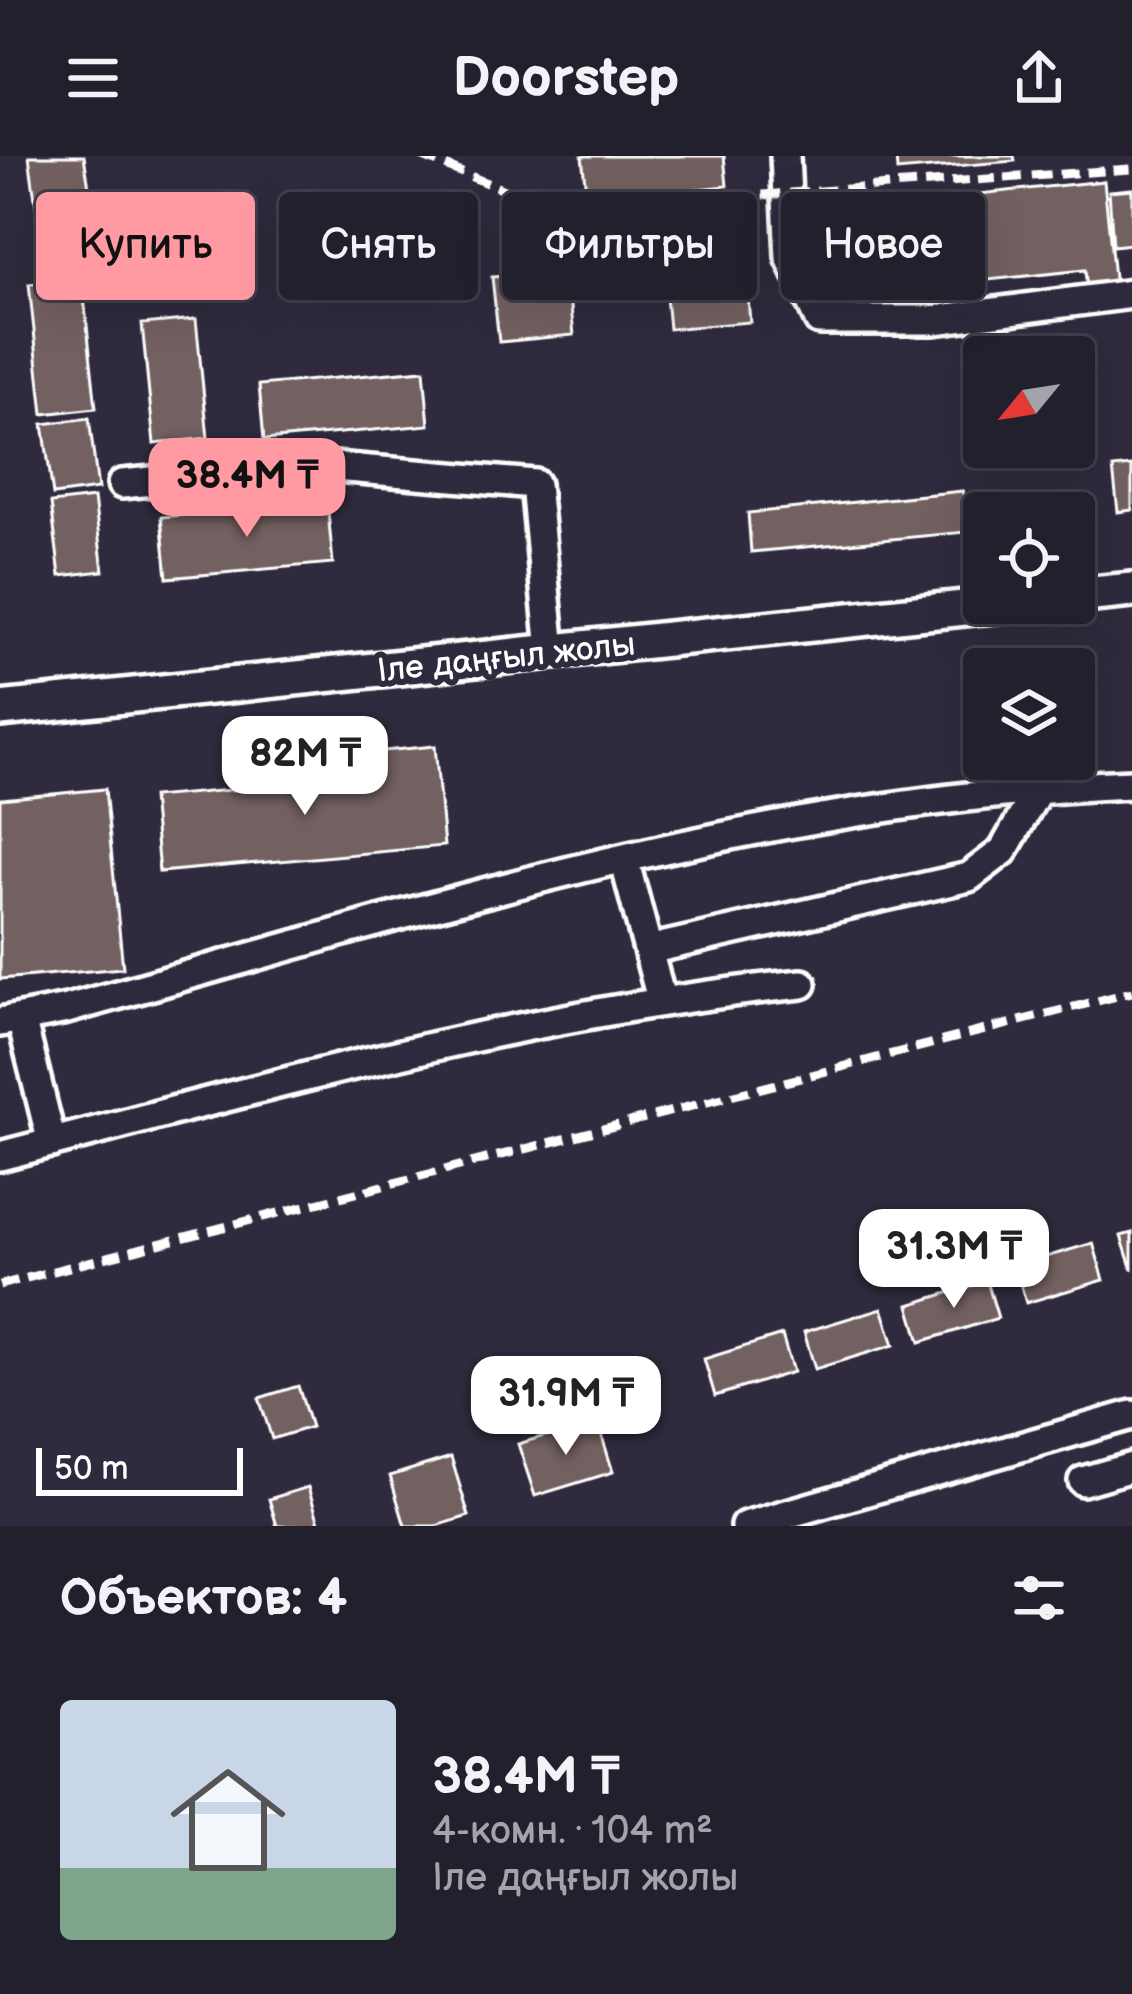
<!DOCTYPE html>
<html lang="ru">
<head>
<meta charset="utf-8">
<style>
  body { margin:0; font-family:"Balsamiq Sans",sans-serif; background:#2f2d3a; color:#f1f3f6; height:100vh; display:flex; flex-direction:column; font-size:45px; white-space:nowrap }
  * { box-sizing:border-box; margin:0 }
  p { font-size:39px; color:#a3a3aa }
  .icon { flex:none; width:66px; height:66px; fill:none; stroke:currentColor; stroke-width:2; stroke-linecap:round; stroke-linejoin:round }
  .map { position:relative; height:1370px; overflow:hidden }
  .panel { display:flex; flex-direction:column; background:#23202e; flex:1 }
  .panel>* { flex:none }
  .banner { position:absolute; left:36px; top:36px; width:1062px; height:108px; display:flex; gap:24px }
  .needle { width:78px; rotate:240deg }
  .buttons { position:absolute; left:963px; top:180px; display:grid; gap:24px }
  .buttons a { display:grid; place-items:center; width:132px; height:132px; border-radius:12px; background:#23202e; box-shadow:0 12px 48px #0002,0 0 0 3px #403e4a; font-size:60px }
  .scale { position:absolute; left:36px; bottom:30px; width:207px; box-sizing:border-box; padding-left:12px; border:6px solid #fff; border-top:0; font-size:33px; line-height:42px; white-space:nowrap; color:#fff; -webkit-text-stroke:9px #2f2a3d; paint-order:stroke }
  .price { position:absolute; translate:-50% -102px; padding:0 27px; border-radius:24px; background:#fff; color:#222; font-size:39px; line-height:78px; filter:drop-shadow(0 3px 6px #0008) }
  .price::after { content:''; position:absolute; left:50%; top:72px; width:36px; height:27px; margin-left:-18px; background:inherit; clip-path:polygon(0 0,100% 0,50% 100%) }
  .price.selected { background:#ff9aa2; color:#111 }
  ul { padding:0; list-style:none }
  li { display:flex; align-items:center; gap:36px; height:300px; padding:0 60px }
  li span { display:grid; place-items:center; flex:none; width:336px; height:240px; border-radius:12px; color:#555 }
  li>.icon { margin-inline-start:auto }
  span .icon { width:144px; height:144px; fill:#fffc; stroke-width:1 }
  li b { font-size:51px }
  h2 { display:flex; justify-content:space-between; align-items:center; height:144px; padding:0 60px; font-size:51px }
  .chip { padding:0 42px; border-radius:12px; background:#23202e; box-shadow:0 12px 48px #0002,0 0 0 3px #403e4a; font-size:42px; line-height:108px }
  .chip.selected { background:#ff9aa2; color:#111 }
  header { display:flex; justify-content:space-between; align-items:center; height:156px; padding:0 60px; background:#23202e; font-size:54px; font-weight:600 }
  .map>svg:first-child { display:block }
  .building { fill:#736160; stroke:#fff; stroke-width:3 }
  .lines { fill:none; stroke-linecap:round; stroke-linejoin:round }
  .minor-casing { stroke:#fff; stroke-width:36 }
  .major-casing { stroke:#fff; stroke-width:42 }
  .minor { stroke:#2f2a3d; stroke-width:27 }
  .major { stroke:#2f2a3d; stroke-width:33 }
  .rail { stroke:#fff; stroke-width:9; stroke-dasharray:18 9; stroke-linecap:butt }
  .labels { text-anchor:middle; stroke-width:12; stroke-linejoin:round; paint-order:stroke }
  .street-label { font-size:33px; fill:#fff; stroke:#2f2a3d }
</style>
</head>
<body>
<header><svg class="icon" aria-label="menu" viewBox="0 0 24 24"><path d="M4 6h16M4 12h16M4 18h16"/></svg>Doorstep<svg class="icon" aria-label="share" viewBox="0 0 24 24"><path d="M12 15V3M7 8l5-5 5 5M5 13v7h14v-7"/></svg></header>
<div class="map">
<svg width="1132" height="1370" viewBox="0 0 1132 1370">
  <rect width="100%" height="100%" fill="#2f2a3d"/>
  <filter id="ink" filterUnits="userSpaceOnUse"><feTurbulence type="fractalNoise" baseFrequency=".00833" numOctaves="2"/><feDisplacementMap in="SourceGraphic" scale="24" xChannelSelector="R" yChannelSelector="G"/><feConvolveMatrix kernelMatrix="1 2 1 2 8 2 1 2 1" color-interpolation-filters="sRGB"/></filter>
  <g filter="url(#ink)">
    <path class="building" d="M29,0H84L92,50L37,58Z
      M582,0H724L727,30L587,44Z
      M896,0H1014L1015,5L897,15Z
      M1104,25L1115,131L1087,134L1085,114L863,137L854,51Z
      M1132,33V88L1113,90L1109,35Z
      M744,92L750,166L669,173L662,98Z
      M567,114L574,179L499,186L492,121Z
      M82,123L96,252L43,258L29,128Z
      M196,163L208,282L154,288L142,168Z
      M424,214L429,269L264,284L259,229Z
      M89,262L98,333L53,339L43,268Z
      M1132,310V354L1118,356L1113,312Z
      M963,335L967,376L751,396L748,357Z
      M94,342L103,415L60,420L51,347Z
      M327,346L333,407L167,422L161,361Z
      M435,590L444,690L159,716L152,641L375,621L373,596Z
      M105,633L123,812L0,823V643Z
      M1132,1077V1114L1121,1080Z
      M1093,1087L1104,1124L1026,1147L1015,1110Z
      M987,1125L998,1162L920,1186L909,1149Z
      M882,1152L894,1189L815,1213L804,1176Z
      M782,1179L793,1216L715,1240L704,1203Z
      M298,1230L311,1271L272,1283L259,1242Z
      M597,1264L613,1316L535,1340L518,1288Z
      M451,1301L469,1360L436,1370H405L390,1320Z
      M308,1331L320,1370H277L269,1343Z"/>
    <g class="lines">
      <defs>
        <path id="minor" d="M785,0L790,101L819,164H934L1132,138
          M122,328L311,309L535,328L551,495
          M624,703L661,843
          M648,794L969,721L1003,695L1039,632
          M21,862L52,987
          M0,866L67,853C417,756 766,642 1132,628
          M0,1000C265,932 529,855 802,828
          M1083,1325L1132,1311
          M745,1370L1132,1259"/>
        <path id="major" d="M1074,440L1132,434
          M0,553L1012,447"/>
      </defs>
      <use href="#minor" class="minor-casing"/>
      <use href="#major" class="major-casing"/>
      <use href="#minor" class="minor"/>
      <use href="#major" class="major"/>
      <path class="rail" d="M421,0L516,39L576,52L1132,13
        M0,1129L1132,836"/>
    </g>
  </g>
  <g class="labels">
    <g class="street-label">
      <text transform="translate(506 500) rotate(-6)" y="12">Іле даңғыл жолы</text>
    </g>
  </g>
</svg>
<div class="buttons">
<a><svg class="needle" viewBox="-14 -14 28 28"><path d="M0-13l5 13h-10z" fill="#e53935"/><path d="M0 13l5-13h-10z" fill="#a3a3aa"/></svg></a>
<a><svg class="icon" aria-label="locate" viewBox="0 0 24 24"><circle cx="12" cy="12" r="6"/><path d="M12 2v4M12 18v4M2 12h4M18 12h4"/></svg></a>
<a><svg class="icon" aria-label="layers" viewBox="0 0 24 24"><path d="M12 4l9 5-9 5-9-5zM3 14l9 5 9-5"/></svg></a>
</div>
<div class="scale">50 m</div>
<b class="price selected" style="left:247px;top:384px">38.4M ₸</b>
<b class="price" style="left:305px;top:662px">82M ₸</b>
<b class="price" style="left:954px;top:1155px">31.3M ₸</b>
<b class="price" style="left:566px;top:1302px">31.9M ₸</b>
<div class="banner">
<a class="chip selected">Купить</a>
<a class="chip">Снять</a>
<a class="chip">Фильтры</a>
<a class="chip">Новое</a>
</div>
</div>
<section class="panel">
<h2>Объектов: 4<svg class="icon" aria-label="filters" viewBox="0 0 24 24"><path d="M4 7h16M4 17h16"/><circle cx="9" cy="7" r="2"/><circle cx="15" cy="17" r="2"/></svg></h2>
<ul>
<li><span style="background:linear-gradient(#c9d6e8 70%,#7fa58c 0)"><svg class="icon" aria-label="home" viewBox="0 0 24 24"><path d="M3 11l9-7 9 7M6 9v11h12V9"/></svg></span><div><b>38.4M ₸</b><p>4-комн. · 104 m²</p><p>Іле даңғыл жолы</p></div></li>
</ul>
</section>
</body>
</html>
